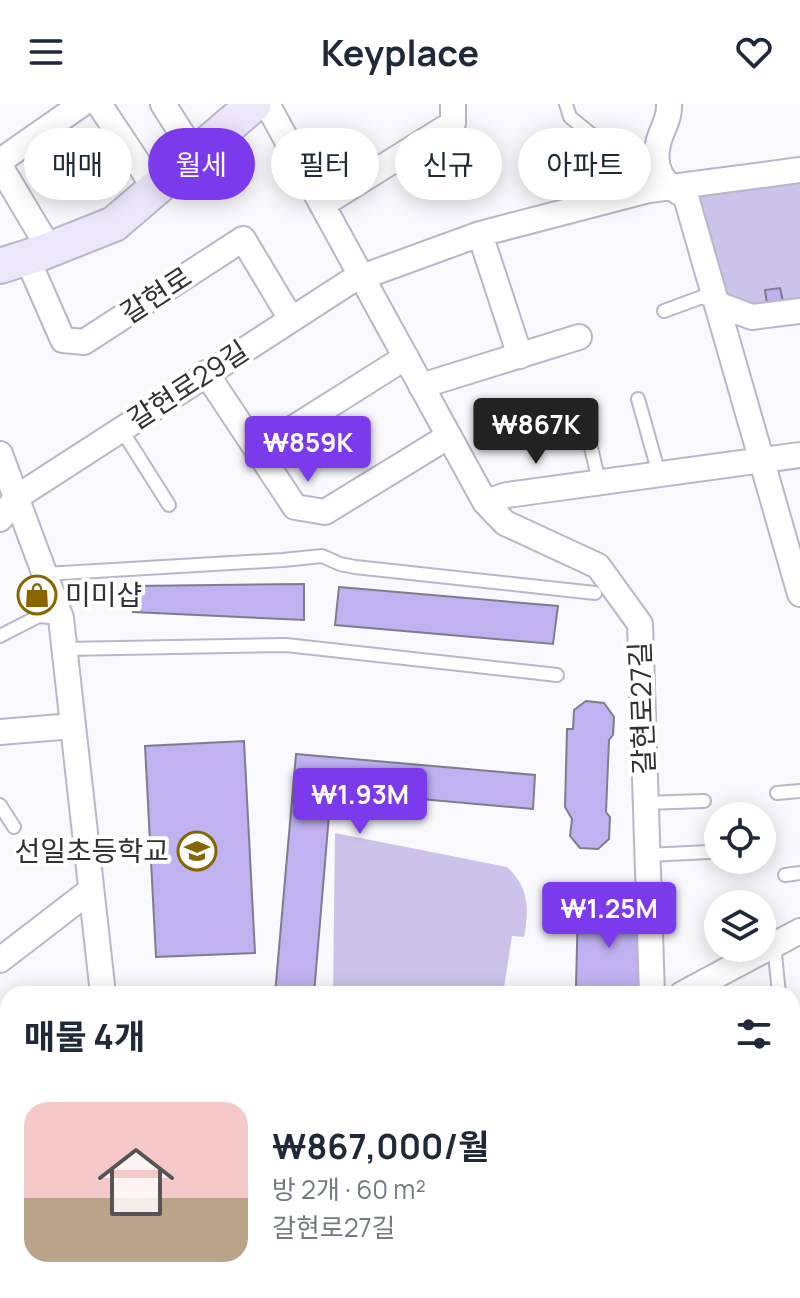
<!DOCTYPE html>
<html lang="ko">
<head>
<meta charset="utf-8">
<style>
  body { margin:0; font-family:Manrope,"Noto Sans KR",sans-serif; background:#f6f6f7; color:#1f2937; height:100vh; display:flex; flex-direction:column; font-size:30px; white-space:nowrap }
  * { box-sizing:border-box; margin:0 }
  p { font-size:26px; color:#747a83 }
  .icon { flex:none; width:44px; height:44px; fill:none; stroke:currentColor; stroke-width:2; stroke-linecap:round; stroke-linejoin:round }
  .map { position:relative; flex:1; overflow:hidden }
  .panel { position:absolute; left:0px; top:882px; width:800px; height:312px; display:flex; flex-direction:column; background:#fff; border-radius:24px 24px 0 0; box-shadow:0 4px 20px #0003 }
  .panel>* { flex:none }
  .guide { position:absolute; left:24px; top:24px; width:752px; height:72px; display:flex; gap:16px }
  .buttons { position:absolute; left:704px; top:698px; display:grid; gap:16px }
  .buttons a { display:grid; place-items:center; width:72px; height:72px; border-radius:50%; background:#fff; box-shadow:0 4px 20px #0003; font-size:40px }
  .price { position:absolute; translate:-50% -68px; padding:0 18px; border-radius:8px; background:#7c3aed; color:#fff; font-size:26px; line-height:52px; filter:drop-shadow(0 2px 4px #0008) }
  .price::after { content:''; position:absolute; left:50%; top:48px; width:24px; height:18px; margin-left:-12px; background:inherit; clip-path:polygon(0 0,100% 0,50% 100%) }
  .price.selected { background:#222; color:#fff }
  ul { padding:0; list-style:none }
  li { display:flex; align-items:center; gap:24px; height:200px; padding:0 24px }
  li+li { border-top:2px solid #e0e1e3 }
  li span { display:grid; place-items:center; flex:none; width:224px; height:160px; border-radius:24px; color:#555 }
  li>.icon { margin-inline-start:auto }
  span .icon { width:96px; height:96px; fill:#fffc; stroke-width:1 }
  li b { font-size:34px }
  h2 { display:flex; justify-content:space-between; align-items:center; height:96px; padding:0 24px; font-size:34px }
  .pill { padding:0 28px; border-radius:36px; background:#fff; box-shadow:0 4px 20px #0003; font-size:28px; line-height:72px }
  .pill.selected { background:#7c3aed; color:#fff }
  header { display:flex; justify-content:space-between; align-items:center; height:104px; padding:0 24px; background:#fff; font-size:36px; font-weight:700 }
  .map>svg:first-child { display:block }
  .green { fill:#cbc3ea }
  .building { fill:#c0b1f0; stroke:#7f7c8d; stroke-width:2 }
  .lines { fill:none; stroke-linecap:round; stroke-linejoin:round }
  .service-casing { stroke:#bab6c9; stroke-width:16 }
  .minor-casing { stroke:#bab6c9; stroke-width:28 }
  .secondary-casing { stroke:#bab6c9; stroke-width:38 }
  .service { stroke:#fff; stroke-width:12 }
  .minor { stroke:#fff; stroke-width:24 }
  .secondary { stroke:#ece6fb; stroke-width:34 }
  .labels { text-anchor:middle; stroke-width:8; stroke-linejoin:round; paint-order:stroke }
  .street-label { font-size:28px; fill:#312f37; stroke:#fff }
  .poi-label { font-size:28px; fill:#312f37; stroke:#fff; text-anchor:start }
</style>
</head>
<body>
<header><svg class="icon" aria-label="menu" viewBox="0 0 24 24"><path d="M4 6h16M4 12h16M4 18h16"/></svg>Keyplace<svg class="icon" aria-label="heart" viewBox="0 0 24 24"><path d="M12 20l-8-8c-3-5 5-10 8-4 3-6 11-1 8 4z"/></svg></header>
<div class="map">
<svg width="800" height="1194" viewBox="0 0 800 1194">
  <rect width="100%" height="100%" fill="#f9f9fd"/>
  <path class="green" d="M800,77V197L751,204L727,190L697,93Z
    M335,729L507,763C530,784 529,806 524,833L512,832L503,890H333Z
    M345,1186H491L453,1194H353L345,1190Z"/>
  <path class="building" d="M780,184L783,197L767,200L765,186Z
    M304,480V516L133,508L134,482Z
    M339,483L558,502L553,540L335,521Z
    M586,597L604,599L614,613L613,631L609,636L606,708L610,713L609,735L598,745L580,744L570,732L572,715L565,703L567,625H573L574,606Z
    M244,637L255,849L156,853L145,642Z
    M296,650L535,671L533,705L331,687L314,890H275Z
    M637,795L646,890H564V884L576,883L578,800Z
    M8,1125V1186H50L48,1194H0V1127Z
    M259,1186H318V1194H259Z"/>
  <g class="lines">
    <defs>
      <path id="service" d="M566,0L570,13L608,44L658,50
        M664,207L702,193L716,200
        M638,295L659,370
        M583,309L599,378
        M121,325L169,401
        M45,470L283,456L322,452L340,460L355,463L595,489
        M0,532L39,512L61,514
        M65,545L286,541L557,571
        M777,689L800,687
        M645,699L704,697
        M0,701L14,723
        M647,751L709,748
        M785,771L800,769
        M774,840L779,890"/>
      <path id="minor" d="M99,0L156,86
        M163,0L196,52
        M267,0L485,398L505,419L598,462L640,520L652,890
        M669,0C670,14 663,23 659,36C651,65 662,79 686,93L800,490
        M0,57L82,0
        M0,62L50,146
        M322,101L453,19V0
        M480,130L520,252
        M27,154L63,236L84,238L243,135L291,215
        M717,200L752,213L800,207
        M206,269L295,403L325,408L449,332
        M421,282L579,233
        M257,347L406,253
        M0,350L61,514L103,890
        M485,398L507,391L800,351
        M0,415L17,393L351,177L480,130L649,86L800,66
        M0,628L73,622
        M0,856L91,786
        M682,890L800,827
        M792,1024L800,1022
        M0,1072L8,1071
        M792,1118L800,1117
        M554,1186L556,1194
        M712,1186L714,1194
        M59,1194L61,1186"/>
      <path id="secondary" d="M0,162L41,149L114,120L254,0"/>
    </defs>
    <use href="#service" class="service-casing"/>
    <use href="#minor" class="minor-casing"/>
    <use href="#secondary" class="secondary-casing"/>
    <use href="#service" class="service"/>
    <use href="#minor" class="minor"/>
    <use href="#secondary" class="secondary"/>
  </g>
  <defs>
    <symbol id="shop-ring" viewBox="-11 -11 22 22"><circle r="9.5" fill="#fff" stroke="#876500" stroke-width="1.5"/><path d="M-5-2.5h2.3a2.7 3.5 0 0 1 5.4 0H5L5.5 6h-11ZM-1.5-2.5h3a1.5 2.3 0 0 0-3 0Z" fill="#876500"/></symbol>
    <symbol id="school-ring" viewBox="-11 -11 22 22"><circle r="9.5" fill="#fff" stroke="#876500" stroke-width="1.5"/><path d="M0-5L7-2L0 1L-7-2ZM-4 1L0 2.5L4 1V4Q0 6-4 4Z" fill="#876500"/></symbol>
  </defs>
  <g fill-rule="evenodd">
    <use href="#shop-ring" x="15" y="469" width="44" height="44"/>
    <use href="#school-ring" x="175" y="725" width="44" height="44"/>
  </g>
  <g class="labels">
    <g class="street-label">
      <text transform="translate(156 191) rotate(-33)" y="10">갈현로</text>
      <text transform="translate(188 281) rotate(-33)" y="10">갈현로29길</text>
      <text transform="translate(642 604) rotate(-92)" y="10">갈현로27길</text>
    </g>
    <g class="poi-label">
      <text x="65" y="501">미미샵</text>
      <text x="169" y="757" text-anchor="end">선일초등학교</text>
    </g>
  </g>
</svg>
<div class="buttons">
<a><svg class="icon" aria-label="locate" viewBox="0 0 24 24"><circle cx="12" cy="12" r="6"/><path d="M12 2v4M12 18v4M2 12h4M18 12h4"/></svg></a>
<a><svg class="icon" aria-label="layers" viewBox="0 0 24 24"><path d="M12 4l9 5-9 5-9-5zM3 14l9 5 9-5"/></svg></a>
</div>
<b class="price selected" style="left:536px;top:362px">₩867K</b>
<b class="price" style="left:308px;top:380px">₩859K</b>
<b class="price" style="left:360px;top:732px">₩1.93M</b>
<b class="price" style="left:609px;top:846px">₩1.25M</b>
<div class="guide">
<a class="pill">매매</a>
<a class="pill selected">월세</a>
<a class="pill">필터</a>
<a class="pill">신규</a>
<a class="pill">아파트</a>
</div>
<section class="panel">
<h2>매물 4개<svg class="icon" aria-label="filters" viewBox="0 0 24 24"><path d="M4 7h16M4 17h16"/><circle cx="9" cy="7" r="2"/><circle cx="15" cy="17" r="2"/></svg></h2>
<ul>
<li><span style="background:linear-gradient(#f6c9c9 60%,#b9a48a 0)"><svg class="icon" aria-label="home" viewBox="0 0 24 24"><path d="M3 11l9-7 9 7M6 9v11h12V9"/></svg></span><div><b>₩867,000/월</b><p>방 2개 · 60 m²</p><p>갈현로27길</p></div></li>
</ul>
</section>
</div>
</body>
</html>
